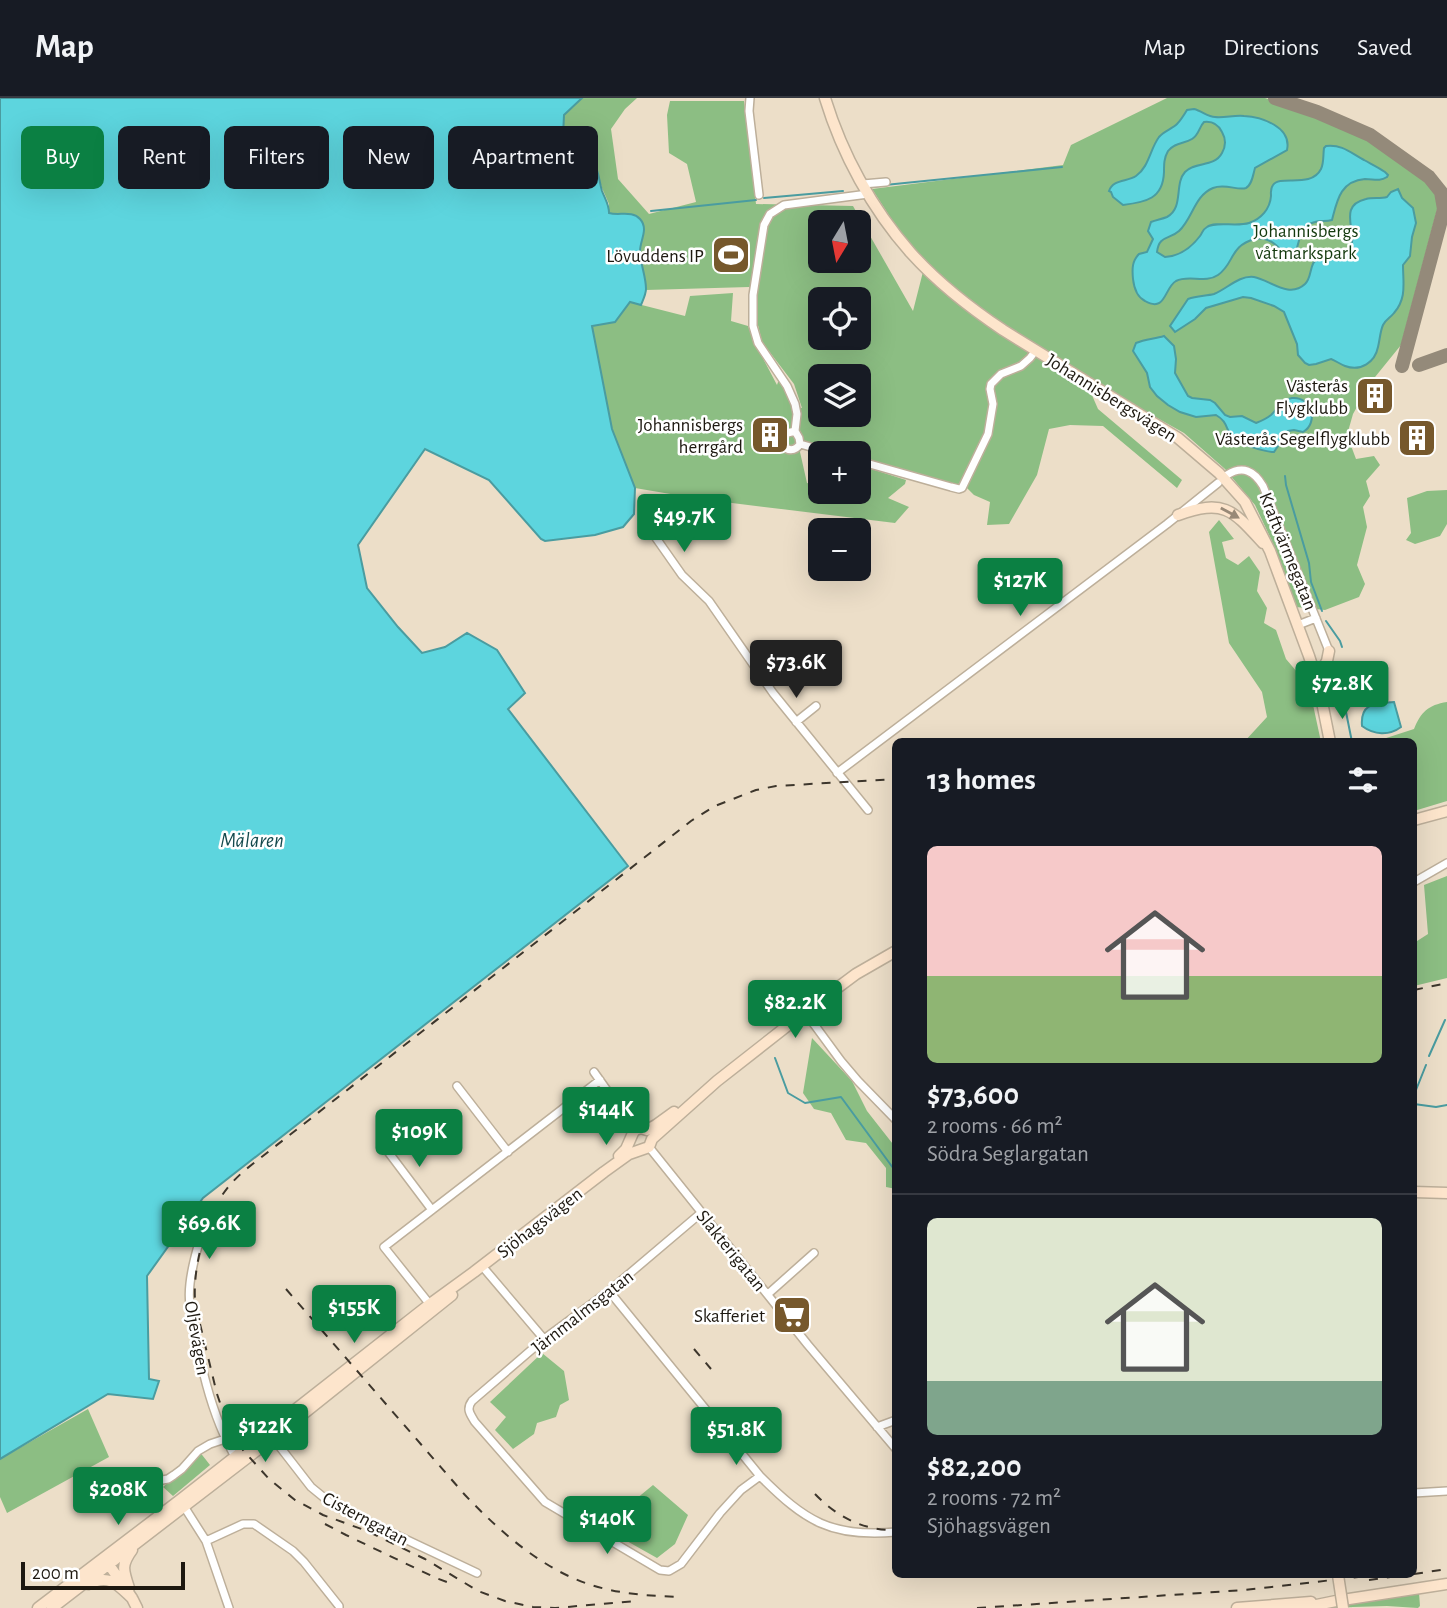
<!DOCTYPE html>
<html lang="en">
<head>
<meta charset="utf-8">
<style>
  body { margin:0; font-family:"Alegreya Sans",sans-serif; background:#242831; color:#f1f3f6; height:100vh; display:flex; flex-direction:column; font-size:26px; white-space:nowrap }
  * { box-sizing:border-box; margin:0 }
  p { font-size:23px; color:#9ea1a6 }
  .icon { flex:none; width:38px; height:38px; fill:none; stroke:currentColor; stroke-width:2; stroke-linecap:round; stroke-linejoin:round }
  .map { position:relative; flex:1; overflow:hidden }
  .side { position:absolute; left:892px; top:640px; width:525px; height:840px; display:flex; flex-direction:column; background:#171b24; border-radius:10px; box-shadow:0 7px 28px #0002 }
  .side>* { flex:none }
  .hud { position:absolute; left:21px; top:28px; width:665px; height:63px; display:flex; gap:14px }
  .needle { width:46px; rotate:190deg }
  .buttons { position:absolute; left:808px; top:112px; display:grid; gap:14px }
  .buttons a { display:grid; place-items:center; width:63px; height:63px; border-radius:10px; background:#171b24; box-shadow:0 7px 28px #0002; font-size:35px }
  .scale { position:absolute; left:21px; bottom:18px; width:164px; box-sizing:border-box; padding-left:7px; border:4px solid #1d1810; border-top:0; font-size:19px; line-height:24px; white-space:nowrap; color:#1d1810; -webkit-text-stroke:5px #fff; paint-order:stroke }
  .price { position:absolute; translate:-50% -60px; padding:0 16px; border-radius:7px; background:#0b8043; color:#fff; font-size:23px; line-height:46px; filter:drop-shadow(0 2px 4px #0008) }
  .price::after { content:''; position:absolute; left:50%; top:42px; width:21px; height:16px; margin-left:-10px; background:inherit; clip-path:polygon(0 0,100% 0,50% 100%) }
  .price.on { background:#222; color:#fff }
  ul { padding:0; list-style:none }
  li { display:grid; align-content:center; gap:14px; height:371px; padding:0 35px }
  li+li { border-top:2px solid #363941 }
  li span { display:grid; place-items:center; height:217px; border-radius:10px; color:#555 }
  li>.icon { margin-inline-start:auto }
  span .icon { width:126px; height:126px; fill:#fffc; stroke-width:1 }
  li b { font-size:30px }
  h2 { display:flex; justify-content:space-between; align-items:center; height:84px; padding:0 35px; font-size:30px }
  .chip { padding:0 24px; border-radius:10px; background:#171b24; box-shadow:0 7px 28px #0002; font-size:24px; line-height:63px }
  .chip.on { background:#0b8043; color:#fff }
  header { display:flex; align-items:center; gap:42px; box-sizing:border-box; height:98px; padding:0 35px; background:#171b24; border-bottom:2px solid #363941 }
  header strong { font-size:33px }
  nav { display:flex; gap:38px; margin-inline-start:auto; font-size:24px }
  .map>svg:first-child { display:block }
  .green { fill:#8cbe83; fill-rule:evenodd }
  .water { fill:#5dd5de; stroke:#4a9ca0; stroke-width:2 }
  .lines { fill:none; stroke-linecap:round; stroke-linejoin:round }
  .stream { stroke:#4a9ca0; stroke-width:2 }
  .taxiway { stroke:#948a7a; stroke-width:14 }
  .street-casing { stroke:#bdaf9a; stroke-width:10 }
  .secondary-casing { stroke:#bdaf9a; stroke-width:13 }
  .street { stroke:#fff; stroke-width:7 }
  .secondary { stroke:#fde5cc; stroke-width:10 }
  .rail { stroke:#3d362c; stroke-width:2; stroke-dasharray:9 9; stroke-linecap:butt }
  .secondary-bridge-casing { stroke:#bdaf9a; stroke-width:13; stroke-linecap:butt }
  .secondary-bridge { stroke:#fde5cc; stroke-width:10 }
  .oneway { fill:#988977 }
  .labels { text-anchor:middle; stroke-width:5; stroke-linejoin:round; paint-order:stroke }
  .park-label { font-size:19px; fill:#13390d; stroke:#fff }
  .poi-label { font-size:19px; fill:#1d1810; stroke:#fff; text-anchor:end }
  .street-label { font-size:19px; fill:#1d1810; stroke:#fff }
  .water-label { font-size:21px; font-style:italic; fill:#13494d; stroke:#fff }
</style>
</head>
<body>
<header>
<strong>Map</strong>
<nav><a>Map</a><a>Directions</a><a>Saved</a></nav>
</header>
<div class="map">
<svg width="1447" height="1510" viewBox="0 0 1447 1510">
  <rect width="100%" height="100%" fill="#ecdec8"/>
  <path class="green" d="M582,0H637L625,11L611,31L618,81L649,116L696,104L687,66L669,55L667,17L670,3H744L756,106L853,108L913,213L926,162L907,145L872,91L1063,67L1071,47L1167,0H1265L1304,13L1366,39L1432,88L1437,97L1438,108L1401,247L1371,284L1353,316L1347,337L1356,361L1374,358L1380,367L1366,383L1370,398L1363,409L1367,429L1357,467L1365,486L1359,499L1325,512L1296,509L1271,441L1255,407L1225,371L1184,335L1084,279L1098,311L1182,382L1177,390L1103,328L1070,327L1049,331L1037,377L1009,426L987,427L990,404L974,397L961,384L956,388L859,362V355H836L809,347L801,350L800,354L807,385L821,388V394H859V372L862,368L906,382L905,386L888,400L909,409L895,425L700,401L635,390L612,331L592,227L615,224L630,204L685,218L690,198L733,195L731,223L748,228L756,247L777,287L779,281L792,308L802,310L794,286L762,244L749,189L646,192L640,151L644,136L625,116L617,118L609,115V106L602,90L596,69L563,39V17ZM821,124H859V163H821ZM821,201H859V240H821ZM821,278H859V317H821Z
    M1447,392V426L1440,438L1415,446L1406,442L1411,435L1407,400L1427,393Z
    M1219,422L1234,441L1222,444L1226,460L1238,467L1249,458L1260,474L1257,493L1267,510L1264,525L1276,532L1286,561L1309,588L1321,644H1244L1267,619L1262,594L1229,545L1209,434Z
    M1447,604V703L1414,713V644H1379L1380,642L1414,631C1421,614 1428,607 1447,604Z
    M1447,778V880L1414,888V845L1428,836L1424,787Z
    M812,940L852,983L867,1013L896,1050V1091L886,1089V1070L866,1045L846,1042L831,1015L814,1011L803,995Z
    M542,1255L564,1273L569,1302L560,1307L556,1319L537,1325L534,1336L513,1351L495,1332L506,1319L490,1304Z
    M88,1311L109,1359L7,1415L0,1399V1361Z
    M199,1353L210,1367L173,1398L163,1389L177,1376Z
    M653,1387L688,1417L675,1446L657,1460L602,1429Z
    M1419,1495L1420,1508L1418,1510L1387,1508L1319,1510Z"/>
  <path class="water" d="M0,0H582L564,17L563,39L589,32L590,62C600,73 598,79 602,93C605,101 609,106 609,115C619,118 632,112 640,121C649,131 640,142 640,153C640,165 646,178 646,191C646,196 643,202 641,207L630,204L615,224L592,228L612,331L635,390L634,416L623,429L595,437L545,443L541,441L489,382L425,351L358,447L367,490L398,529L422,555L445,549L467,535L497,552L525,595L508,611L628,768L203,1100L147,1178L149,1281L159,1283L153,1301L108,1296L0,1361Z
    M1194,11C1202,13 1208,19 1215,19C1225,20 1234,17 1244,18C1262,19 1292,29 1287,52L1255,70C1253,77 1252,87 1246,90C1238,93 1225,85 1213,90C1194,98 1193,120 1179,133C1169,142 1159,137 1157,154L1165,159C1180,158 1191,150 1200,138C1203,134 1202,132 1207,129C1215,123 1237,129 1249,125C1261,121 1270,111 1271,98C1271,94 1270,91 1273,87C1280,76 1311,91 1321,71C1324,65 1323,57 1324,50L1326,48C1342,46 1351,55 1364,62C1371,66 1378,69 1385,74L1388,77L1387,79C1379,84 1374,81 1365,81C1340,83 1337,103 1332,122C1326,124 1320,122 1315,124C1299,128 1300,143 1295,156L1292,158H1286C1278,148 1269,138 1255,141C1229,148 1235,165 1218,177C1205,186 1189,176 1176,183C1164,190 1166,215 1145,203C1137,199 1134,190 1133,181C1132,171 1132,163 1139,156L1147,154L1153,141L1148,133L1151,124C1156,122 1162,121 1167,119C1184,110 1174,86 1185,74C1195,63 1214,70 1222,55C1226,48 1226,41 1222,34C1218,26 1212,23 1204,24C1199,29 1199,37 1192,41C1184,46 1175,44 1168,53C1164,60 1164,66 1164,74C1163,101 1146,104 1123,107L1113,99L1111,94L1109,93C1113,81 1127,84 1136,78C1149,69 1150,51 1159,39C1164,33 1172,31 1177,26C1181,22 1184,17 1187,12Z
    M1398,91L1402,100L1413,110L1416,125L1412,139L1410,158L1403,167C1403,185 1407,200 1394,215C1390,220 1386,221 1383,227C1380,234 1380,241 1378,249C1375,264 1361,274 1345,268C1340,266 1336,263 1331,261L1316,266L1309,267L1305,265L1298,257L1297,246L1284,214L1274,208L1251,200L1243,199L1206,210L1195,221L1175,234L1170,228L1188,201C1197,198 1206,198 1214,196C1227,191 1239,177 1254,179C1270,182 1289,201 1305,186C1313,179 1308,164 1320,159C1331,155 1342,165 1350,152C1359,135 1336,108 1366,101C1373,99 1380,101 1387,99L1391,94Z
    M1164,238L1174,248L1176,261L1175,275L1188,298L1192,300L1210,302L1215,305L1225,317L1230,319L1242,318L1256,325C1261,323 1266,321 1271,317C1278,311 1282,301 1292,300C1312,298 1319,325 1303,334L1294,332L1288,333L1274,354C1266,354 1237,346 1232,339C1225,330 1228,324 1216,317L1196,319L1180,314L1168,307L1157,298L1150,289L1147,275L1133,253L1136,245C1145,241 1154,241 1164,238Z
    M1394,604L1401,629C1389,638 1374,637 1362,628C1360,604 1376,606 1394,604Z"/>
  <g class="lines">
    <path class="stream" d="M885,87L1062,69
      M871,89L880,88
      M764,100L843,93
      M651,113L756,102
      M1285,378L1286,387L1309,465L1311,484L1322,513
      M1326,523L1340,543L1342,549
      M1337,574L1345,579L1354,604
      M1327,577L1337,569L1352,644
      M1429,958L1445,922
      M775,960L788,995L805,1005L841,999L896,1074
      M1414,997L1426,967
      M1414,1006L1436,1009L1447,1007"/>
    <path class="taxiway" d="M1275,0L1317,14L1370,37L1429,79L1441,94L1444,111L1402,268
      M1419,267L1447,257"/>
    <defs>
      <path id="street" d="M750,0L749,13L759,97
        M863,86L886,84
        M795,333L784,336L782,340V347C787,353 795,354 800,346
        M800,346L799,340L795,333L797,316L795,306L787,288L758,245L753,228V197L764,127L770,116L784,107L868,96
        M800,346L832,355
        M859,363L951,389L959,391L962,390L988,336L993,306L990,291L991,286L1001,276L1021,268L1030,260L1036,252
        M1227,377C1243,367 1254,373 1263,388L1329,553
        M693,410L656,440L682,477L709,503L773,595L868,712
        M1298,527L1316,520
        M796,624L816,608
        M837,675L1167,426L1218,385
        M1414,784L1447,765
        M805,914L841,963L858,983L896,1022
        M594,974L635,1032
        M457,988L508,1054
        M383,1047L432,1112
        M649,1049L808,1247L896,1351
        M211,1111C201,1134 186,1182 190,1206C199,1259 209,1315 237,1362
        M701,1115L609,1193L544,1241L472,1303C466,1311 470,1316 475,1324L545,1404L660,1472L669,1473L681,1466L720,1415L741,1392L760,1378
        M482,1168L544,1241
        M609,1193L760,1378C805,1423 831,1440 896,1434
        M768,1196L814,1155
        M432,1209L384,1149L600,982
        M877,1329L896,1322
        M273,1340L311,1389L333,1407L477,1475
        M132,1391L151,1384L168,1381L174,1377L182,1371L198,1353L210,1346L225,1341
        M1414,1395L1447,1393
        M185,1410L206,1443L229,1510
        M206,1443L243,1426H254L293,1453L304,1464L339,1508V1510"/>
      <path id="secondary" d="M825,0C842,56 872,111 911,155C938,185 970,210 1003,232L1178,340L1219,375L1245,404L1270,453L1309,558L1319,589L1330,644
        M1178,417C1224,401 1232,411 1263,445
        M1320,585L1321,573L1327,563L1329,553
        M1414,722L1447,713
        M619,1058L626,1051L633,1035L635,1032L641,1030L647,1032L656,1027L674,1014
        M1414,1094L1447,1095
        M105,1461L132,1500L137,1510
        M88,1486C110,1476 117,1486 132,1500
        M129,1490C123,1472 121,1467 132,1452
        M38,1510L180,1402L430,1206L474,1174L604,1074L629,1056L649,1049L652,1041L717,983L805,914L856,876L896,853
        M52,1510L273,1340L452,1197
        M1237,1510L1311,1504
        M1302,1510L1336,1503L1447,1486"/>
    </defs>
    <use href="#street" class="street-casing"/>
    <use href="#secondary" class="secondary-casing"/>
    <use href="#street" class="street"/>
    <use href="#secondary" class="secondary"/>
    <path class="rail" d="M1414,892L1447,885
      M286,1191L465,1397C503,1437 551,1479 606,1491C631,1497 656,1498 681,1499
      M200,1226L217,1296L228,1328L243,1352L269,1381L295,1402L323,1417L367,1433L425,1461L478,1493L505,1503L533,1509L555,1510L637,1503
      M201,1235C199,1224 196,1213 195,1202C193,1171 204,1128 220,1101C226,1090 235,1081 245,1072L691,723L715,708L756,692L776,688L896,681
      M694,1251L711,1271
      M815,1396C837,1419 864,1433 896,1432
      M325,1426L346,1437L436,1480L455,1487
      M1414,1476L1447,1471
      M1369,1482L1404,1477
      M977,1510L1245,1492L1376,1477"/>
    <defs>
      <path id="secondary-bridge" d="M1338,1477L1343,1510"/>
    </defs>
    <use href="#secondary-bridge" class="secondary-bridge-casing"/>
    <use href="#secondary-bridge" class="secondary-bridge"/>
  </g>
  <defs><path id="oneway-solid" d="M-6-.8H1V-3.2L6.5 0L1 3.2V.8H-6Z" transform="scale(1.75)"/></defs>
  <use class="oneway" href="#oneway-solid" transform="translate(1230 415) rotate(29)"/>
  <defs>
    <symbol id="stadium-square" viewBox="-11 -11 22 22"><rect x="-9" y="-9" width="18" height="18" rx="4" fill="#76582c" stroke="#fff"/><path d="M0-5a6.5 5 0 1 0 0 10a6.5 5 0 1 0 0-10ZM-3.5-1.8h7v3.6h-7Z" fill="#fff"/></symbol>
    <symbol id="building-square" viewBox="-11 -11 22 22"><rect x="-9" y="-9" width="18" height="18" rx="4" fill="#76582c" stroke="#fff"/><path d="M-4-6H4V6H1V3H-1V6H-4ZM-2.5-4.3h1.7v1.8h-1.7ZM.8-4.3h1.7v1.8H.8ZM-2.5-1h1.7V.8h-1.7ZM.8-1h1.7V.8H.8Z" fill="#fff"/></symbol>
    <symbol id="supermarket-square" viewBox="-11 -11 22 22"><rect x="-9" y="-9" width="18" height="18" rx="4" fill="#76582c" stroke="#fff"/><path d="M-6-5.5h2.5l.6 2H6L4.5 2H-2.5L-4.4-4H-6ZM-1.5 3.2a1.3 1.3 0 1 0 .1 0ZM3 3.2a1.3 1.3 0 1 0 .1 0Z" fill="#fff"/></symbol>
  </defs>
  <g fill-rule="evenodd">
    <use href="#stadium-square" x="709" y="135" width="44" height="44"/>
    <use href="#building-square" x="1353" y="276" width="44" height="44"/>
    <use href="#building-square" x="748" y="315" width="44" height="44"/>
    <use href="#building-square" x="1395" y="318" width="44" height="44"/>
    <use href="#supermarket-square" x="770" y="1195" width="44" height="44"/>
  </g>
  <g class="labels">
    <g class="park-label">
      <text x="1306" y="139">Johannisbergs<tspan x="1306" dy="22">våtmarkspark</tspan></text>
    </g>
    <g class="poi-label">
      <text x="704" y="164">Lövuddens IP</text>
      <text x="1348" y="294">Västerås<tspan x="1348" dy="22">Flygklubb</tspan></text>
      <text x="743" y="333">Johannisbergs<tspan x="743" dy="22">herrgård</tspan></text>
      <text x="1390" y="347">Västerås Segelflygklubb</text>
      <text x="765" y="1224">Skafferiet</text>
    </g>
    <g class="street-label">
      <text transform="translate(1112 299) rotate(32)" y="7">Johannisbergsvägen</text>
      <text transform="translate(1289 453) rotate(68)" y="7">Kraftvärmegatan</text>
      <text transform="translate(539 1124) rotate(-38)" y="7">Sjöhagsvägen</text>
      <text transform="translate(732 1152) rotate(51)" y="7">Slakterigatan</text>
      <text transform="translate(582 1213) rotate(-38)" y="7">Järnmalmsgatan</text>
      <text transform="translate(198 1240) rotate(80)" y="7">Oljevägen</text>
      <text transform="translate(366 1420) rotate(28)" y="7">Cisterngatan</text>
    </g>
    <g class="water-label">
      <text x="252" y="749">Mälaren</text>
    </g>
  </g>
</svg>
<div class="buttons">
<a><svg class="needle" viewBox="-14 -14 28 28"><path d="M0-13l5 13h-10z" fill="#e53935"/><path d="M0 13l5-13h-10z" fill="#9ea1a6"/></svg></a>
<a><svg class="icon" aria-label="locate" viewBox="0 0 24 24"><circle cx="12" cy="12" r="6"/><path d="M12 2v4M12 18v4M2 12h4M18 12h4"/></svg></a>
<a><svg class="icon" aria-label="layers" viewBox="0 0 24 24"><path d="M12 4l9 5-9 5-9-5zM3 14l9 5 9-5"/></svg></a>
<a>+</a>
<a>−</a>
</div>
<div class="scale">200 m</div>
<b class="price" style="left:684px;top:456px">$49.7K</b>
<b class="price" style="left:1020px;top:520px">$127K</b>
<b class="price on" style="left:796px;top:602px">$73.6K</b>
<b class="price" style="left:1342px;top:623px">$72.8K</b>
<b class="price" style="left:795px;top:942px">$82.2K</b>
<b class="price" style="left:606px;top:1049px">$144K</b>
<b class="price" style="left:419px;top:1071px">$109K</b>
<b class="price" style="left:209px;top:1163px">$69.6K</b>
<b class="price" style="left:354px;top:1247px">$155K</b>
<b class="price" style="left:265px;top:1366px">$122K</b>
<b class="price" style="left:736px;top:1369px">$51.8K</b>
<b class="price" style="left:118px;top:1429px">$208K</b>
<b class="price" style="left:607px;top:1458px">$140K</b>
<div class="hud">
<a class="chip on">Buy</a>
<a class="chip">Rent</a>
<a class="chip">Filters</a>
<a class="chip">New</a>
<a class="chip">Apartment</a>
</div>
<section class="side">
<h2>13 homes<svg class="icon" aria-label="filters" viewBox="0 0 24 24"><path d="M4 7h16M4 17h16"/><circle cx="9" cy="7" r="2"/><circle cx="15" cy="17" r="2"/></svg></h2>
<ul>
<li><span style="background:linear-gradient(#f6c9c9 60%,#8fb573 0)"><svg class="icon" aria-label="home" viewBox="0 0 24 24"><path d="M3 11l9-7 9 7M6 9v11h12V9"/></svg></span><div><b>$73,600</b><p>2 rooms · 66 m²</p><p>Södra Seglargatan</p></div></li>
<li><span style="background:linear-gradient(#dfe7d0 75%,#7fa58c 0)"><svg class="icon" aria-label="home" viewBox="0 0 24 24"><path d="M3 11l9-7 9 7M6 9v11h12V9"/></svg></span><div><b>$82,200</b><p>2 rooms · 72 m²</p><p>Sjöhagsvägen</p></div></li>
</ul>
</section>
</div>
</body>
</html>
